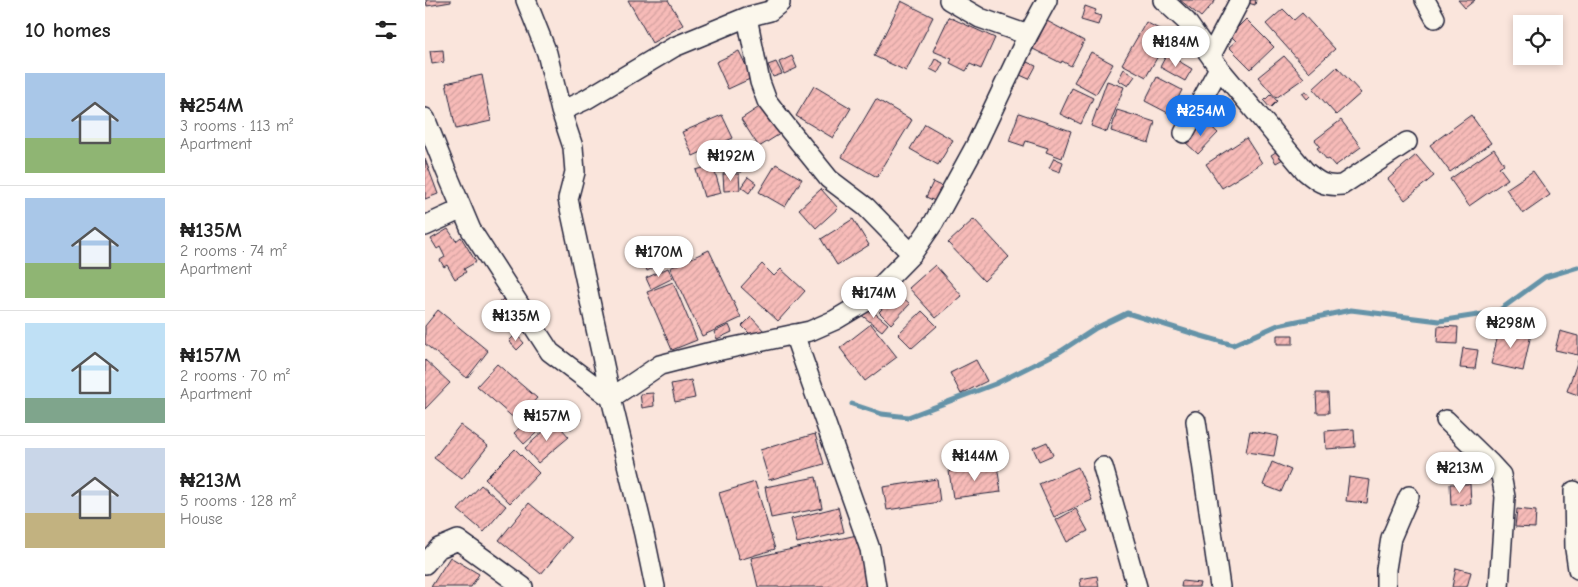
<!DOCTYPE html>
<html lang="en">
<head>
<meta charset="utf-8">
<style>
  body { margin:0; font-family:"Comic Neue",sans-serif; background:#f2f2f2; color:#222; height:100vh; display:flex; flex-direction:column; font-size:19px; white-space:nowrap }
  * { box-sizing:border-box; margin:0 }
  p { font-size:16px; color:#767676 }
  .icon { flex:none; width:28px; height:28px; fill:none; stroke:currentColor; stroke-width:2; stroke-linecap:round; stroke-linejoin:round }
  .map { position:relative; flex:1; overflow:hidden }
  .panel { display:flex; flex-direction:column; background:#fff; width:425px }
  .panel>* { flex:none }
  .fabs { position:absolute; left:1088px; top:15px; display:grid; gap:10px }
  .fabs a { display:grid; place-items:center; width:50px; height:50px; border-radius:0px; background:#fff; box-shadow:0 2px 8px #0003; font-size:25px }
  .price { position:absolute; translate:-50% -42px; padding:0 11px; border-radius:18px; background:#fff; color:#222; font-size:16px; line-height:32px; filter:drop-shadow(0 1px 2px #0008) }
  .price::after { content:''; position:absolute; left:50%; top:30px; width:15px; height:11px; margin-left:-8px; background:inherit; clip-path:polygon(0 0,100% 0,50% 100%) }
  .price.active { background:#1a73e8; color:#fff }
  ul { padding:0; list-style:none }
  li { display:flex; align-items:center; gap:15px; height:125px; padding:0 25px }
  li+li { border-top:1px solid #e0e0e0 }
  li span { display:grid; place-items:center; flex:none; width:140px; height:100px; border-radius:0px; color:#555 }
  li>.icon { margin-inline-start:auto }
  span .icon { width:60px; height:60px; fill:#fffc; stroke-width:1 }
  li b { font-size:21px }
  h2 { display:flex; justify-content:space-between; align-items:center; height:60px; padding:0 25px; font-size:21px }
  main { display:flex; flex:1; min-height:0 }
  .map>svg:first-child { display:block }
  .lines { fill:none; stroke-linecap:round; stroke-linejoin:round }
  .stream { stroke:#6593a8; stroke-width:5 }
  .building { fill:url(#building-hatch); stroke:#22223b }
  .street-casing { stroke:#22223b; stroke-width:22 }
  .street { stroke:#fbf7ec; stroke-width:19 }
</style>
</head>
<body>
<main>
<section class="panel">
<h2>10 homes<svg class="icon" aria-label="filters" viewBox="0 0 24 24"><path d="M4 7h16M4 17h16"/><circle cx="9" cy="7" r="2"/><circle cx="15" cy="17" r="2"/></svg></h2>
<ul>
<li><span style="background:linear-gradient(#a9c7e8 65%,#8fb573 0)"><svg class="icon" aria-label="home" viewBox="0 0 24 24"><path d="M3 11l9-7 9 7M6 9v11h12V9"/></svg></span><div><b>₦254M</b><p>3 rooms · 113 m²</p><p>Apartment</p></div></li>
<li><span style="background:linear-gradient(#a9c7e8 65%,#8fb573 0)"><svg class="icon" aria-label="home" viewBox="0 0 24 24"><path d="M3 11l9-7 9 7M6 9v11h12V9"/></svg></span><div><b>₦135M</b><p>2 rooms · 74 m²</p><p>Apartment</p></div></li>
<li><span style="background:linear-gradient(#bfe0f5 75%,#7fa58c 0)"><svg class="icon" aria-label="home" viewBox="0 0 24 24"><path d="M3 11l9-7 9 7M6 9v11h12V9"/></svg></span><div><b>₦157M</b><p>2 rooms · 70 m²</p><p>Apartment</p></div></li>
<li><span style="background:linear-gradient(#c9d6e8 65%,#c2b280 0)"><svg class="icon" aria-label="home" viewBox="0 0 24 24"><path d="M3 11l9-7 9 7M6 9v11h12V9"/></svg></span><div><b>₦213M</b><p>5 rooms · 128 m²</p><p>House</p></div></li>
</ul>
</section>
<div class="map">
<svg width="1153" height="587" viewBox="0 0 1153 587">
  <defs>
    <pattern id="building-hatch" width="6" height="6" patternUnits="userSpaceOnUse" patternTransform="scale(1.25)"><rect width="6" height="6" fill="#f7bbb8"/><path d="M-1 1l2-2M0 6l6-6M5 7l2-2" fill="none" stroke="#d3a09f"/></pattern>
  </defs>
  <rect width="100%" height="100%" fill="#fae5dc"/>
  <filter id="ink" filterUnits="userSpaceOnUse"><feTurbulence type="fractalNoise" baseFrequency=".02" numOctaves="2"/><feDisplacementMap in="SourceGraphic" scale="10" xChannelSelector="R" yChannelSelector="G"/><feConvolveMatrix kernelMatrix="1 2 1 2 8 2 1 2 1" color-interpolation-filters="sRGB"/></filter>
  <g filter="url(#ink)">
    <g class="lines">
      <path class="stream" d="M427,404L457,414L483,417L570,384L636,351L671,328L702,313L773,335L808,345L853,325L926,310L1014,321L1072,312L1120,277L1153,267"/>
    </g>
    <path class="building" d="M1,0H26V2L2,6Z
      M203,0H243L258,25L227,43Z
      M755,0H791L776,17Z
      M820,0H831L830,5L820,2Z
      M1033,0H1050L1040,8Z
      M476,1L508,17L481,71L449,56Z
      M660,6L671,10L669,14L676,16L673,25L656,20Z
      M858,9L869,20L877,13L910,49L884,72L841,24Z
      M524,17L570,38L556,69L545,64L541,71L525,63L527,59L508,51Z
      M821,19L849,47L826,69L804,47L811,41L805,35Z
      M622,21L659,41L646,66L637,61L636,63L608,49Z
      M721,22L745,35L721,77L697,64Z
      M18,50L19,62L7,64L5,51Z
      M314,51L327,78L303,89L291,62Z
      M666,52L688,64L671,94L649,82Z
      M742,54L767,69L760,81L735,67Z
      M367,56L372,68L359,74L354,62Z
      M859,56L879,78L851,98L833,77Z
      M510,59L518,63L513,73L505,69Z
      M351,62L357,74L348,77L343,65Z
      M602,62L611,66L604,79L595,75Z
      M912,67L936,93L911,115L888,89Z
      M699,69L710,76L703,86L693,80Z
      M57,75L66,121L31,129L21,83Z
      M732,77L757,90L745,114L720,101Z
      M682,81L699,87L682,132L666,126Z
      M389,86L426,108L408,138L371,116Z
      M647,88L668,98L656,124L635,114Z
      M881,91L885,96L882,99L877,93Z
      M846,94L852,101L845,108L839,101Z
      M451,99L487,120L452,177L417,157Z
      M339,104L358,132L334,147L316,119Z
      M692,110L730,122L724,143L686,131Z
      M594,113L646,131L637,158L621,152L623,148L601,141L599,146L584,141Z
      M297,115L308,138L268,156L257,132Z
      M1046,115L1066,143L1025,172L1005,145Z
      M779,120L793,133L773,154L759,141Z
      M916,120L936,147L910,166L904,159L902,160L892,148L895,146L890,140Z
      M500,124L528,140L513,165L485,149Z
      M821,138L837,163L797,188L781,164Z
      M857,148L863,156L851,163L846,155Z
      M1069,149L1079,164L1074,167L1083,179L1044,206L1025,179Z
      M991,155L1009,176L980,200L963,179Z
      M629,158L638,162L635,172L624,168Z
      M0,159L13,194L0,199Z
      M292,162H316V172H293Z
      M351,164L377,179L360,207L334,192Z
      M288,165L296,193L279,197L271,170Z
      M1108,171L1125,195L1098,214L1081,189Z
      M298,174H314L315,190L299,191Z
      M323,177L331,183L324,193L316,187Z
      M508,182L517,186L510,201L501,197Z
      M396,189L413,208L391,228L374,209Z
      M428,219L444,245L412,265L396,239Z
      M549,219L584,257L559,281L523,243Z
      M23,229L31,241L36,237L51,262L39,269L41,272L30,279L22,265L19,267L15,260L20,257L15,247L12,249L6,239Z
      M284,250L316,318L277,336L245,268Z
      M234,251L239,264L229,268L224,254Z
      M223,254L228,268L222,271L217,256Z
      M337,264L349,276L356,269L380,291L353,321L316,287Z
      M510,265L537,296L511,318L484,288Z
      M243,268L248,278L226,289L221,278Z
      M248,282L272,340L247,350L222,292Z
      M473,293L485,304L466,324L454,312Z
      M81,297L88,306L75,315L69,306Z
      M441,306L463,324L457,331L435,314Z
      M13,310L63,351L42,378L0,344V326Z
      M497,311L512,326L487,348L473,334Z
      M326,317L341,333L332,341L317,326Z
      M446,324L472,357L440,381L415,348Z
      M304,325L307,332L292,339L289,332Z
      M1013,326L1033,327L1032,344L1012,343Z
      M1075,327L1106,334L1098,371L1066,364Z
      M1135,331L1153,336V355L1130,350Z
      M91,334L99,343L92,350L84,341Z
      M852,335H868V344H852Z
      M1038,348L1053,350L1050,369L1035,368Z
      M0,360L25,383L0,409Z
      M551,360L562,381L536,394L525,373Z
      M1153,360V395L1142,391Z
      M72,364L112,398L92,421L52,386Z
      M266,380L270,398L250,402L246,384Z
      M228,393L229,406L217,408L215,394Z
      M891,393H903L904,413H892Z
      M120,405L130,416L99,444L89,433Z
      M144,405L156,419L146,429L133,415Z
      M130,421L144,437L113,463L100,448Z
      M35,425L63,446L37,479L9,458Z
      M929,429L930,447L901,449L900,431Z
      M825,431L853,436L849,456L821,452Z
      M390,434L399,464L344,480L335,450Z
      M622,442L628,455L614,461L608,448Z
      M90,449L114,473L85,503L60,479Z
      M1043,452L1059,460L1050,477L1034,468Z
      M847,462L866,470L856,492L838,485Z
      M572,465L576,492L528,498L524,471Z
      M653,467L667,500L629,517L614,484Z
      M391,477L397,508L346,518L340,487Z
      M924,477L945,480L942,503L921,501Z
      M512,479L515,502L462,510L458,487Z
      M330,482L350,549L314,560L294,493Z
      M1025,484H1045L1046,504L1026,505Z
      M56,485L81,506L59,532L33,510Z
      M104,503L146,538L116,574L74,540Z
      M413,507L419,532L372,543L366,519Z
      M651,509L663,531L642,542L631,520Z
      M1092,509L1111,511L1110,528L1090,527Z
      M432,535L444,587H333L326,558Z
      M25,557L54,574L46,587H6Z
      M1031,568L1046,572L1042,587H1027Z
      M672,576L674,587H656L655,579Z
      M757,581L775,583L774,587H756Z"/>
    <g class="lines">
      <defs>
        <path id="street" d="M101,0L122,53L136,111L148,147L150,172L143,199L186,398L219,534L230,587
          M524,0L555,18L603,35
          M738,0L761,21L794,68L880,171C893,182 899,187 917,185L982,142
          M1000,0L1010,18
          M322,17L335,82L342,101L358,122L404,179L441,207L487,254
          M786,55L815,0
          M136,111L160,100L249,47L322,17L345,11L355,3V0
          M0,118L21,171L46,230L125,352L186,398
          M759,133L794,68
          M0,226L37,209
          M369,334L445,549L451,587
          M186,398L235,365L282,353L385,331L410,320L440,302L487,254L509,222L551,145L603,35L622,0
          M1021,420L1064,462L1076,475L1080,497L1074,587
          M771,421L795,587
          M678,467L712,587
          M1149,491L1150,549L1153,569
          M0,564L14,548L33,540L98,587
          M961,587V569L966,538L984,496"/>
      </defs>
      <use href="#street" class="street-casing"/>
      <use href="#street" class="street"/>
    </g>
  </g>
</svg>
<div class="fabs">
<a><svg class="icon" aria-label="locate" viewBox="0 0 24 24"><circle cx="12" cy="12" r="6"/><path d="M12 2v4M12 18v4M2 12h4M18 12h4"/></svg></a>
</div>
<b class="price" style="left:751px;top:68px">₦184M</b>
<b class="price active" style="left:776px;top:137px">₦254M</b>
<b class="price" style="left:306px;top:182px">₦192M</b>
<b class="price" style="left:234px;top:278px">₦170M</b>
<b class="price" style="left:449px;top:319px">₦174M</b>
<b class="price" style="left:91px;top:342px">₦135M</b>
<b class="price" style="left:1086px;top:349px">₦298M</b>
<b class="price" style="left:122px;top:442px">₦157M</b>
<b class="price" style="left:550px;top:482px">₦144M</b>
<b class="price" style="left:1035px;top:494px">₦213M</b>
</div>
</main>
</body>
</html>
